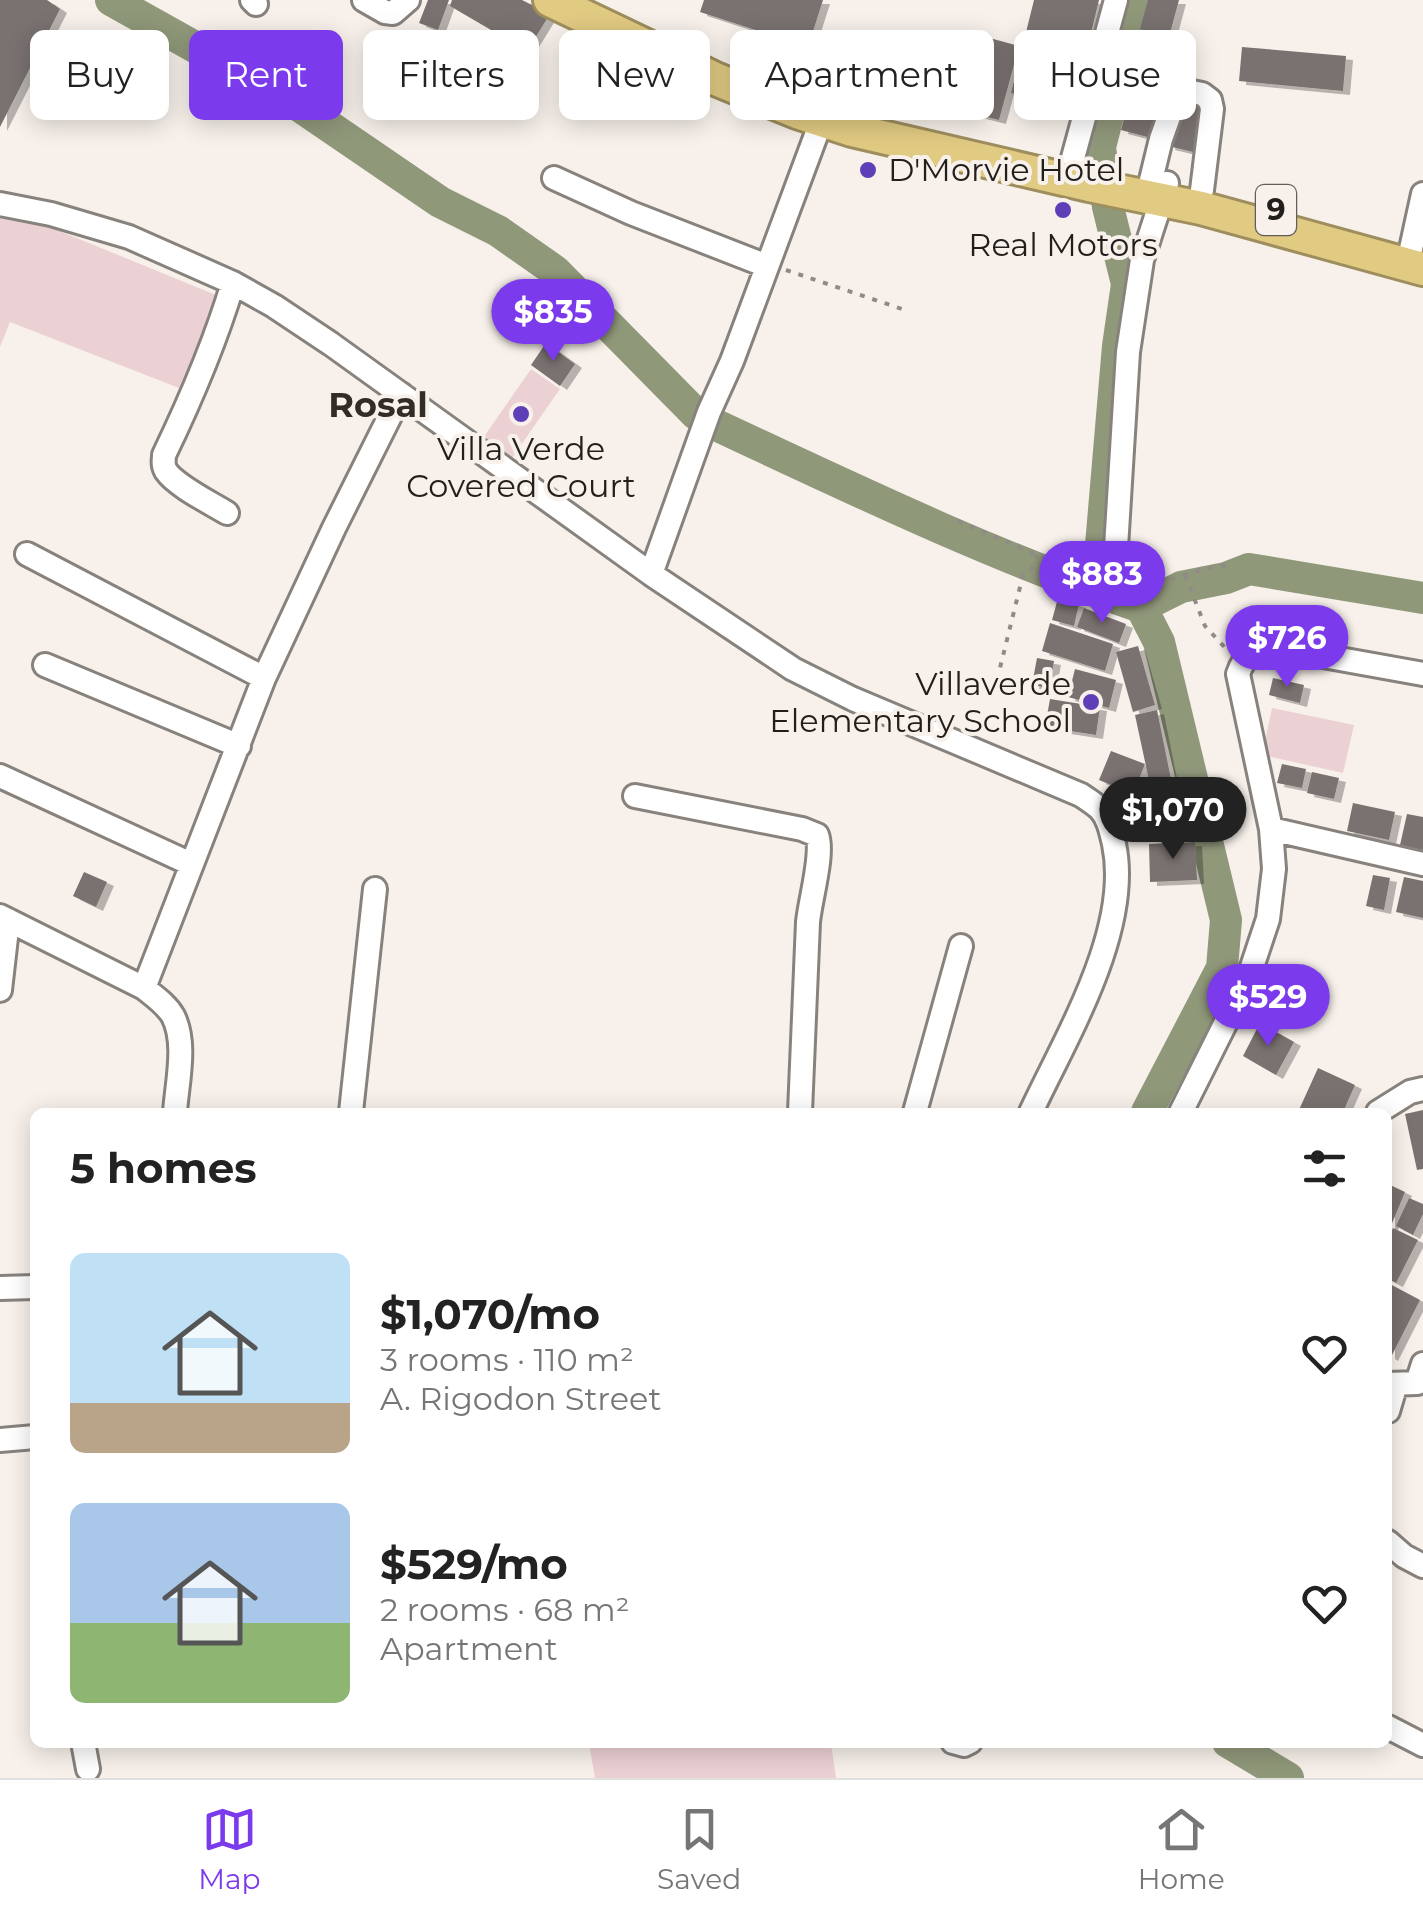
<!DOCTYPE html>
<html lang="en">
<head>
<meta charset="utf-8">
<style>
  body { margin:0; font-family:Montserrat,sans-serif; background:#f6f6f6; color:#222; height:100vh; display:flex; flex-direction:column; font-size:38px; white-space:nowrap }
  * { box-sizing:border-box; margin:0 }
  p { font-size:32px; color:#767676 }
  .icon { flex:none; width:55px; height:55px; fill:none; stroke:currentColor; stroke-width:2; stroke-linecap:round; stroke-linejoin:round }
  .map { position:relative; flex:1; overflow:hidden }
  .drawer { position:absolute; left:30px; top:1108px; width:1362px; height:640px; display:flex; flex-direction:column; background:#fff; border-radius:15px; box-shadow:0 5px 25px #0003 }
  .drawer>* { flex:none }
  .hud { position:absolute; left:30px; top:30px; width:1365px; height:90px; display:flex; gap:20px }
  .price { position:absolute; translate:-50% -85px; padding:0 22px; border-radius:35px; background:#7c3aed; color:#fff; font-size:32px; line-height:65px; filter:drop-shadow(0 2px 5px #0008) }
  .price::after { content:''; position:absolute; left:50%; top:60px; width:30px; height:22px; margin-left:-15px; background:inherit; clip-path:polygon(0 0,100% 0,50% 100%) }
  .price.on { background:#222; color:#fff }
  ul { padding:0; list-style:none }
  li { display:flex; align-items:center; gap:30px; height:250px; padding:0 40px }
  li span { display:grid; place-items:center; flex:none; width:280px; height:200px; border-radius:15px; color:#555 }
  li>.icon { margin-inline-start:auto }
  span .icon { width:120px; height:120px; fill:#fffc; stroke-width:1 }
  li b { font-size:42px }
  h2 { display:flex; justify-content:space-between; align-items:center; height:120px; padding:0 40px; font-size:42px }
  .tag { padding:0 35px; border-radius:15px; background:#fff; box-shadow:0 5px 25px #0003; font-size:35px; line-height:90px }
  .tag.on { background:#7c3aed; color:#fff }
  .tabs { display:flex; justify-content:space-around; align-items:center; height:140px; border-top:2px solid #e0e0e0; background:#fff; font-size:28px; color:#767676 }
  .tabs a { display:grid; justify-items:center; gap:5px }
  .tabs .on { color:#7c3aed }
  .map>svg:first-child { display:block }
  .green { fill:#ecd1d4 }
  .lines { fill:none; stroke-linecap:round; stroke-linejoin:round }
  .river { stroke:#90987a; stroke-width:32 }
  .building { fill:#7a726f; filter:url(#shadow) }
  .minor-casing { stroke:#88827d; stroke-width:28 }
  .highway-casing { stroke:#9e8e5e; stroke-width:38 }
  .path { stroke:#908b87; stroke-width:4; stroke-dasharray:5 8; stroke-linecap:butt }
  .minor { stroke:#fff; stroke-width:22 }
  .highway { stroke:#e1ca82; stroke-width:32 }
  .poi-dot { fill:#5f3fb7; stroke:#f8f1eb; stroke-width:4 }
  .labels { text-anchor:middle; stroke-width:8; stroke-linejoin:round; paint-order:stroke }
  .shield { fill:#f8f1eb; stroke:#625d5a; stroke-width:2.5 }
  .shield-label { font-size:30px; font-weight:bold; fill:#211e1c }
  .poi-label { font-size:32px; fill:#211e1c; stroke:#f8f1eb }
  .neighbourhood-label { font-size:35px; font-weight:bold; fill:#312c28; stroke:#f8f1eb }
</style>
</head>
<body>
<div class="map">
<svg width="1423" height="1778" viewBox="0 0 1423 1778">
  <defs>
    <filter id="shadow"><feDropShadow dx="7" dy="4" stdDeviation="0" flood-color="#0004"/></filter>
  </defs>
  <rect width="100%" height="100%" fill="#f8f1eb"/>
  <path class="green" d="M0,215L35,221L221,297L179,388L10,322L0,347Z
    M531,369L560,389L512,458L483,438Z
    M1272,708L1354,725L1343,773L1262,755Z
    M589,1743H831L836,1778H595Z"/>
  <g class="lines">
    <path class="river" d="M111,0L295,103L440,202L498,231L555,271L696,414
      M716,425C855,490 995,557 1141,607L1159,642L1226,920L1222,968L1147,1112
      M1097,592L1118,346L1127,284L1108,207L1100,147L1137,0
      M1141,607L1181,587L1226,578L1249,569L1423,598
      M1228,1742L1288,1778"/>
  </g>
  <path class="building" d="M0,0H47L60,9L0,127Z
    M428,0H449L438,30L419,23Z
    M452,0H522L550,14L527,51L450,6Z
    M704,0H823L808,47L700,12Z
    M1034,0H1099L1073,108L1011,93Z
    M1148,0H1179L1169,37L1140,29Z
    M975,34L1019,46L999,120L956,109Z
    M1242,47L1346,56L1343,91L1239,81Z
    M1138,64L1144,66L1138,90L1165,97L1155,139L1121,130Z
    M1146,65L1175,72L1171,88L1142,80Z
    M1184,83L1209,90L1193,152L1168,146Z
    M546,343L575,364L560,386L531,365Z
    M1058,598L1079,604L1074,626L1052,620Z
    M1084,608L1126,624L1119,643L1077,627Z
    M1050,623L1113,644L1105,671L1042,651Z
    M1138,646L1155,705L1133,712L1116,652Z
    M1037,658L1054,661L1049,688L1032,685Z
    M1075,669L1116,680L1109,708L1068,697Z
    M1273,678L1304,685L1300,703L1269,695Z
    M1050,699L1100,707L1096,735L1045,727Z
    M1157,710L1174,794L1153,799L1135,715Z
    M1111,751L1145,764L1133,794L1099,780Z
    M1282,764L1306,769L1302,788L1277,783Z
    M1312,772L1339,778L1334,799L1307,793Z
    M1353,803L1395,812L1389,840L1347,831Z
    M1407,814L1423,817V850L1400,845Z
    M1195,842L1197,880L1150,882L1149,844Z
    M84,872L107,882L96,907L73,896Z
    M1373,875L1390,878L1384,910L1366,906Z
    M1404,877L1423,881V918L1396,912Z
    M1260,1023L1294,1042L1276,1075L1243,1056Z
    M1318,1068L1355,1085L1343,1112H1298Z
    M1423,1110V1169L1417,1170L1405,1114Z
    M1388,1184L1405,1192L1388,1233Z
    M1409,1198L1423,1204V1214L1413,1235L1396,1226Z
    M1393,1228L1418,1240L1396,1283L1388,1279V1239Z
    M1388,1283L1420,1300L1391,1357L1388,1355Z"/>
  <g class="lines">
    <defs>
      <path id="minor" d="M252,0L256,4
        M364,0L385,12L393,13L408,0
        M554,178L631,213L767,266
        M1067,180L1116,0
        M1151,180L1161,139L1177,94L1182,90L1202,94L1210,100L1212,109L1202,190
        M0,204L51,214L129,237L233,283L274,306L331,344L651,574L793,669L853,699L1081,795C1087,799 1095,804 1100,809C1109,819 1111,832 1114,844C1132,929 1066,1037 1031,1112
        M1411,249L1423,194
        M227,513C211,503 176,486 166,471C162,464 164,462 164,455C191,399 215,343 233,283
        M27,554L264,678
        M1115,564L1128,352L1142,260L1167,183
        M651,574L709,412L732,361L828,103
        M45,665L239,746
        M0,776L191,864
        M635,796L802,829L817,835C824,853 810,900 808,922L800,1112
        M1271,829L1423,864
        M0,916L144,988C154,996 166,1004 173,1016C187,1043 177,1083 175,1112
        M144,988L264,678L334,528L401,394
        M0,990L8,920
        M351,1112L375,889
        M915,1112L961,946
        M1181,1112L1249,976L1268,919L1274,869L1271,829L1238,674C1245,654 1252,651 1273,647L1423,674
        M1378,1112L1410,1092L1423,1089
        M0,1288L35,1287
        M1388,1384L1417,1383L1423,1364
        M1388,1411L1396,1384
        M0,1440L35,1437
        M1388,1542L1404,1556L1423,1566
        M1388,1727L1423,1745
        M83,1742L88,1769
        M953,1742L964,1745L970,1742"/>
      <path id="highway" d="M550,0L713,78L797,112L852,130L1089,185L1201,208L1423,269"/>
    </defs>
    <use href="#minor" class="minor-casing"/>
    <use href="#highway" class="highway-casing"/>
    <path class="path" d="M786,270L905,310
      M958,521L1074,571L1081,568L1083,558L1096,560
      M1185,575L1205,626L1229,652
      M1121,585L1137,590L1200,570L1227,565
      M997,680L1023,575L1030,572L1037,555"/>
    <use href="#minor" class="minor"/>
    <use href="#highway" class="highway"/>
  </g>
  <g class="poi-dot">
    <circle cx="868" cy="170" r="10"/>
    <circle cx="1063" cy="210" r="10"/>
    <circle cx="521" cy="414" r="10"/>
    <circle cx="1091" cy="702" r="10"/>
  </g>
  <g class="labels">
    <rect class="shield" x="1256" y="185" width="40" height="50" rx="8"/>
    <g class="shield-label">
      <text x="1276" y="220">9</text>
    </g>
    <g class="poi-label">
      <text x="888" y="181" text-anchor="start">D'Morvie Hotel</text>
      <text x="1063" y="256">Real Motors</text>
      <text x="521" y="460">Villa Verde<tspan x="521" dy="37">Covered Court</tspan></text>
      <text x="1071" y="695" text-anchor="end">Villaverde<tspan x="1071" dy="37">Elementary School</tspan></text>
    </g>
    <g class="neighbourhood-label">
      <text x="378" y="417">Rosal</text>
    </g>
  </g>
</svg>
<b class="price" style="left:553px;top:364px">$835</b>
<b class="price" style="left:1102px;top:626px">$883</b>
<b class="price" style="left:1287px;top:690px">$726</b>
<b class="price on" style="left:1173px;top:862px">$1,070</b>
<b class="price" style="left:1268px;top:1049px">$529</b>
<div class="hud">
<a class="tag">Buy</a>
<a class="tag on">Rent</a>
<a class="tag">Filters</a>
<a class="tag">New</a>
<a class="tag">Apartment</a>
<a class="tag">House</a>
</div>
<section class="drawer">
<h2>5 homes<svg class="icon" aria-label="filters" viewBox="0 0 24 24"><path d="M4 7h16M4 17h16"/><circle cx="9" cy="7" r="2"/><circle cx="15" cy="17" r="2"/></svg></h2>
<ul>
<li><span style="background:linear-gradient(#bfe0f5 75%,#b9a48a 0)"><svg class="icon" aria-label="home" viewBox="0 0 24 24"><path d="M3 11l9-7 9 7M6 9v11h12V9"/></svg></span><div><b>$1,070/mo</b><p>3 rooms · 110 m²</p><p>A. Rigodon Street</p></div><svg class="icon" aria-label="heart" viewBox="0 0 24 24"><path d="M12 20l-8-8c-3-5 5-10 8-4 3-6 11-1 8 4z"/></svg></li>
<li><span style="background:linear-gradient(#a9c7e8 60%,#8fb573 0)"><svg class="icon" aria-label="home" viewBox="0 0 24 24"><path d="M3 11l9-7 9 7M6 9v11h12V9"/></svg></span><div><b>$529/mo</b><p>2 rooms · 68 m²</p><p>Apartment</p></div><svg class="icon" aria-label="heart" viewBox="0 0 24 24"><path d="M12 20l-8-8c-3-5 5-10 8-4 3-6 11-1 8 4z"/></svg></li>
</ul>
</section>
</div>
<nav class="tabs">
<a class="on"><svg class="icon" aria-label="map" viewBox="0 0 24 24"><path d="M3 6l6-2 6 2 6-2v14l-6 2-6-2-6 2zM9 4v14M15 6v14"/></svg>Map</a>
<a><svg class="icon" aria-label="saved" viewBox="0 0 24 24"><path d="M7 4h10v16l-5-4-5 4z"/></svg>Saved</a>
<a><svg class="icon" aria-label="home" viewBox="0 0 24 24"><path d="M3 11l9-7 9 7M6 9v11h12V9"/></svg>Home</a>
</nav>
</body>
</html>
